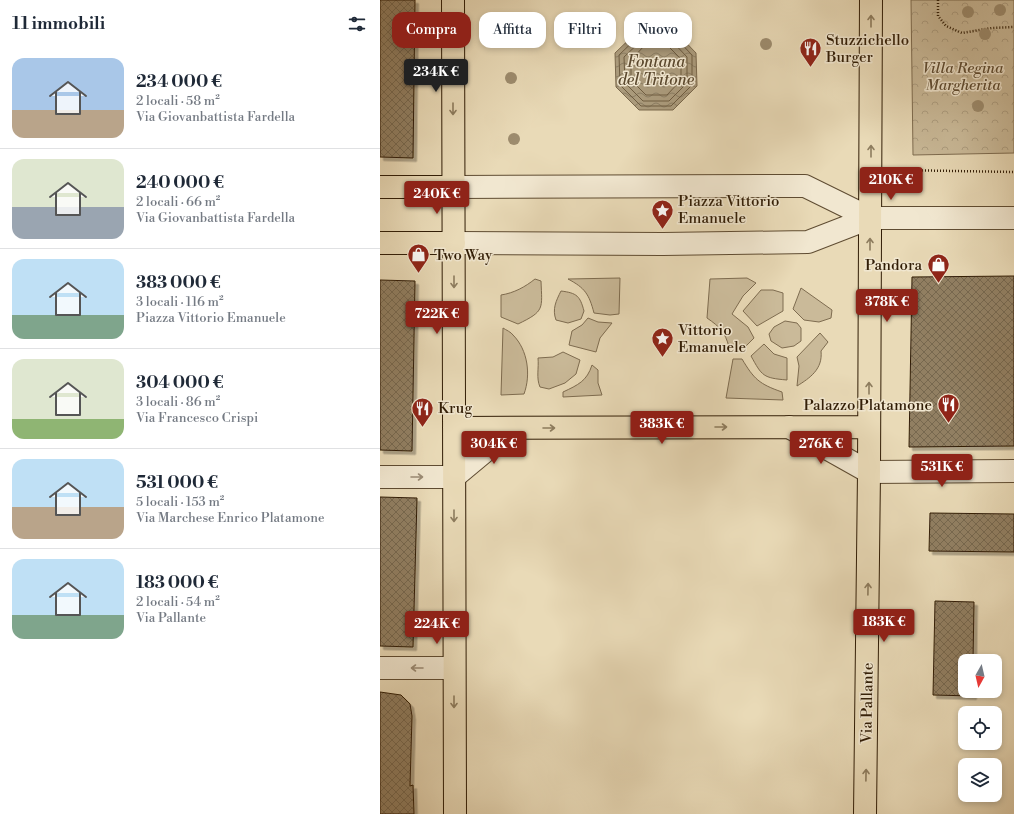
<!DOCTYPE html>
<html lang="it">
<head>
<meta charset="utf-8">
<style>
  body { margin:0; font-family:"Libre Bodoni",serif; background:#f2f2f3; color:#1f2937; height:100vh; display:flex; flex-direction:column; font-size:15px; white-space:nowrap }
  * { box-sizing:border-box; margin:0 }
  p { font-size:13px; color:#747a83 }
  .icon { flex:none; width:22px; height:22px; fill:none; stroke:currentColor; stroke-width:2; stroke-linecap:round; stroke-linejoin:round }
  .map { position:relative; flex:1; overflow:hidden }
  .drawer { display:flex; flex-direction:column; background:#fff; width:380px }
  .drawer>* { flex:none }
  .top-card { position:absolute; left:12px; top:12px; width:380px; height:36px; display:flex; gap:8px }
  .needle { width:26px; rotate:188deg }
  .buttons { position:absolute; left:578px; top:654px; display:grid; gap:8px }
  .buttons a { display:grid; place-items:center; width:44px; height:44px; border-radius:8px; background:#fff; box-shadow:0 2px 6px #0003; font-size:20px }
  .price { position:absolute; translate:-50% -34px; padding:0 9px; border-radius:4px; background:#8f2418; color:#fff; font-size:13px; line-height:26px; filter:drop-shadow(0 1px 2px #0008) }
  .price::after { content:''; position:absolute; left:50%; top:24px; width:12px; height:9px; margin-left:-6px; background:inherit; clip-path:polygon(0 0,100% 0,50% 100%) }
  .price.on { background:#222; color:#fff }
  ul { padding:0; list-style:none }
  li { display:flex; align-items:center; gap:12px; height:100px; padding:0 12px }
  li+li { border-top:1px solid #e0e1e3 }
  li span { display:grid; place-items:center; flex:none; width:112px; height:80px; border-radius:12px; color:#555 }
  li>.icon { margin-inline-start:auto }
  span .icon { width:48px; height:48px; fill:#fffc; stroke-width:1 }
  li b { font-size:17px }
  h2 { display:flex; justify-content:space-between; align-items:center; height:48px; padding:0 12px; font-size:17px }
  .chip { padding:0 14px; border-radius:12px; background:#fff; box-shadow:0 2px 6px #0003; font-size:14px; line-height:36px }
  .chip.on { background:#8f2418; color:#fff }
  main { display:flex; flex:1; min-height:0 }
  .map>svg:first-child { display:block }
  .green { fill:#caba99; stroke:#7e6c50 }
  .park { fill:url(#park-crowns); stroke:#7e6c50 }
  .water { fill:url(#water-waves); stroke:#7a684c }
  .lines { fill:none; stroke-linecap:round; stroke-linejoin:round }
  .shore { stroke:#6e5c40; stroke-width:1 }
  .building { fill:url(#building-cross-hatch); stroke:#311d06; filter:url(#shadow) }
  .minor-casing { stroke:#5f4c32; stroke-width:24 }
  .major-casing { stroke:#311d06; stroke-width:24 }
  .path { stroke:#311d06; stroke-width:2.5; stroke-dasharray:1 2; stroke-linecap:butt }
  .minor { stroke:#f1e7d0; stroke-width:22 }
  .major { stroke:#e9dab7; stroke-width:22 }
  .tree { fill:#9d8c6e }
  .oneway { stroke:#8d7c5e }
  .oneway2 { stroke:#9b8c75 }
  .labels { text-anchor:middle; stroke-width:3; stroke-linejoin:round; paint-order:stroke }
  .poi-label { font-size:15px; fill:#311d06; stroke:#f1e7d0; text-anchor:start }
  .park-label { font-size:15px; font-style:italic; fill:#5f4c32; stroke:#f1e7d0 }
  .street-label { font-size:15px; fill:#311d06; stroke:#f1e7d0 }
  .water-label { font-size:16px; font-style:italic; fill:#5b492f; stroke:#f1e7d0 }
</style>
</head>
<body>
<main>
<section class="drawer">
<h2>11 immobili<svg class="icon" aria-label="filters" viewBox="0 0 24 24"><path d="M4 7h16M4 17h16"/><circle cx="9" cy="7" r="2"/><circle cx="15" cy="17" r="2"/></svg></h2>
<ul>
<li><span style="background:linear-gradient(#a9c7e8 65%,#b9a48a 0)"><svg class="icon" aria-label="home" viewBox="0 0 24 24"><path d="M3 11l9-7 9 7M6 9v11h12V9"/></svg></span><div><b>234 000 €</b><p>2 locali · 58 m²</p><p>Via Giovanbattista Fardella</p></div></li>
<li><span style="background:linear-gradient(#dfe7d0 60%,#9aa5b1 0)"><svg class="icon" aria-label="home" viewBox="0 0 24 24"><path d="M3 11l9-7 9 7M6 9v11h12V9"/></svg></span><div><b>240 000 €</b><p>2 locali · 66 m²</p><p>Via Giovanbattista Fardella</p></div></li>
<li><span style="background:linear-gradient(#bfe0f5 70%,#7fa58c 0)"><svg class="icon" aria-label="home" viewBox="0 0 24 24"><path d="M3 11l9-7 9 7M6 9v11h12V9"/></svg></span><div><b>383 000 €</b><p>3 locali · 116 m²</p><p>Piazza Vittorio Emanuele</p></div></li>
<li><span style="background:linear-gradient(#dfe7d0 75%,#8fb573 0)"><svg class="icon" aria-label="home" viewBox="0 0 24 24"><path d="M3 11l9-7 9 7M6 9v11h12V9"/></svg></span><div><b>304 000 €</b><p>3 locali · 86 m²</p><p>Via Francesco Crispi</p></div></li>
<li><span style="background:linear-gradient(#bfe0f5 60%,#b9a48a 0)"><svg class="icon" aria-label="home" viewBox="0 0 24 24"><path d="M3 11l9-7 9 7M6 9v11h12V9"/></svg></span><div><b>531 000 €</b><p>5 locali · 153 m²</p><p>Via Marchese Enrico Platamone</p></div></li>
<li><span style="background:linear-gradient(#bfe0f5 70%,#7fa58c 0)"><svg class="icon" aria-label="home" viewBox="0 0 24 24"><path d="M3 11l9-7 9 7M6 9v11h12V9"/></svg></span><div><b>183 000 €</b><p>2 locali · 54 m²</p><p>Via Pallante</p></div></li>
</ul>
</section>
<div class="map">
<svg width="634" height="814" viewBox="0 0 634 814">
  <defs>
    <pattern id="park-crowns" width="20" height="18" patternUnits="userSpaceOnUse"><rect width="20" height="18" fill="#caba99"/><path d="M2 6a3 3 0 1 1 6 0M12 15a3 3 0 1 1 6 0" fill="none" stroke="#ae9f82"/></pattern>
    <pattern id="water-waves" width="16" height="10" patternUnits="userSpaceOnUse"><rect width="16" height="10" fill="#aa9a7b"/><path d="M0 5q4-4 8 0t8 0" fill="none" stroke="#8b7d63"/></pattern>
    <pattern id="building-cross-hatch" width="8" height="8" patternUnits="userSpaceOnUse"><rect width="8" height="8" fill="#917f62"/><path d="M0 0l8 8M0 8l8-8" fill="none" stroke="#77674f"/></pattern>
    <filter id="shadow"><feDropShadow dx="3.5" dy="3.5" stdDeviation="0" flood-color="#0004"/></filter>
  </defs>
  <rect width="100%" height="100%" fill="#e9dab7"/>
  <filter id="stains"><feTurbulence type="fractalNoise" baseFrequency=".005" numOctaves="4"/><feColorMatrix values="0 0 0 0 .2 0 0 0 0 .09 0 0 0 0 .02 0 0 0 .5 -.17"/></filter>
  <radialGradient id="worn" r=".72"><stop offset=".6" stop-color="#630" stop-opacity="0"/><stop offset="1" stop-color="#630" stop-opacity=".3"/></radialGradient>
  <path class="green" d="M240,278L239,314L230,315L214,313C209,294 205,288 188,279Z
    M367,278L376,283L363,296L352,314L368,327L374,338L365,347H349C345,332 340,327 327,318L330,279Z
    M155,279L161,281C162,309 165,311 138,324L121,317V295C134,293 145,287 155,279Z
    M421,288L452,310L451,318L439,322L424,320L413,309Z
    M381,290H393L403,293V311L377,326L363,311Z
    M181,291C197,293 200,296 204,311L201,319L188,323L176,320C172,309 176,301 181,291Z
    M208,318L218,322L232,323L220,338L216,352L189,345L192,331L202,325Z
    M405,321L417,323L421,328V341L414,346L402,348L391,341L389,334L394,327Z
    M123,328C126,330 131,332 133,335C148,350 151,375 144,394L121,395Z
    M440,333L448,342L441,351C443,369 430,378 417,386L419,366L417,357Z
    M384,344L394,354L407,358V380C383,378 382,376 371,356Z
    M183,352L200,360L196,374L185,383L169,389L160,387C156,378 159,368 158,358L173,357Z
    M353,359H362C374,379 379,384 402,392L403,400L346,398Z
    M212,365L218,370V383L222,395L183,397V392C198,385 207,381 212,365Z"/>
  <path class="park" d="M531,0H634V153L533,155Z"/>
  <path class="water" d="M293,29L316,53L317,86L293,110H259L236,87L235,53L259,30Z"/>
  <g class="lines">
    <path class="shore" d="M291,33L312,55V85L291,106H261L240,85L239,55L261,34Z
      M289,38L307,57V83L289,101H263L245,83L244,57L263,39Z
      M286,44L301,59V80L287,95H266L251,80V60L265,45Z"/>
  </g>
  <path class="building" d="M0,0H35L33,158L0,157Z
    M634,276V446L529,447L532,277Z
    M0,280L35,281L32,451L0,450Z
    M0,497L37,498L33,647L0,646Z
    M550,513L634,514V552L549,551Z
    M555,601L594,602L593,661H585V691H593V696L553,695Z
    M0,692L21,695L30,704L32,716L30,786L33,785L34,814H0Z"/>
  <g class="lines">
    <defs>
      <path id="minor" d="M74,187L425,186L490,218
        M74,243L283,244L428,242L490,218H634
        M409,427L489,472L634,471
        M0,477H74L133,428
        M0,668H74"/>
      <path id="major" d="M73,0L75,814
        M0,187H74
        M0,243H74
        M74,428L489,427
        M485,814L489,472L491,0"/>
    </defs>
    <use href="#minor" class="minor-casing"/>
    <use href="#major" class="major-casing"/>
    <path class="path" d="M558,0V16L566,26L582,33L612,28L634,27
      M515,170L634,172"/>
    <use href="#minor" class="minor"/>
    <use href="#major" class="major"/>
  </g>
  <g class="tree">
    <circle cx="620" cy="10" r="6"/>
    <circle cx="588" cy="12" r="6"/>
    <circle cx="155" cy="28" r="6"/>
    <circle cx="605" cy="34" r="6"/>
    <circle cx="386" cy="44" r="6"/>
    <circle cx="131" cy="78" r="6"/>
    <circle cx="598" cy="106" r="6"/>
    <circle cx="134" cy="139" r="6"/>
  </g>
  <defs><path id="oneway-shaft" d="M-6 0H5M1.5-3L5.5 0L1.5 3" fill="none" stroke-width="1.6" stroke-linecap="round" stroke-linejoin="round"/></defs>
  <g class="oneway">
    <use href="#oneway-shaft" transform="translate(491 21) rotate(-90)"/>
    <use href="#oneway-shaft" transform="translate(73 109) rotate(90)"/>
    <use href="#oneway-shaft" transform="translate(491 151) rotate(-90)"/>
    <use href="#oneway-shaft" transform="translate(490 244) rotate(-90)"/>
    <use href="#oneway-shaft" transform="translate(74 282) rotate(90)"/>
    <use href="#oneway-shaft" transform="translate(489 388) rotate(-90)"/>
    <use href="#oneway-shaft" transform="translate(341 427)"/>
    <use href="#oneway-shaft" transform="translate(169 428)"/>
    <use href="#oneway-shaft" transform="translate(74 516) rotate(90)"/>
    <use href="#oneway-shaft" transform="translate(488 589) rotate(-89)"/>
    <use href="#oneway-shaft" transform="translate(74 702) rotate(90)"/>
    <use href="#oneway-shaft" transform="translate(486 775) rotate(-89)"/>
  </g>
  <g class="oneway2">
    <use href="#oneway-shaft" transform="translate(37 477)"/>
    <use href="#oneway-shaft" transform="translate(37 668) rotate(180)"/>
  </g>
  <defs>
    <symbol id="restaurant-pin" viewBox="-11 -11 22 30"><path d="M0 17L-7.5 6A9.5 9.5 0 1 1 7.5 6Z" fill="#8f2418" stroke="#f1e7d0"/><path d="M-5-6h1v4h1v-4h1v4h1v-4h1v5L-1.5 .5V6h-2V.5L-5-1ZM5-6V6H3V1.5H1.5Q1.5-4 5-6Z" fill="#fff"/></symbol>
    <symbol id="sight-pin" viewBox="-11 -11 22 30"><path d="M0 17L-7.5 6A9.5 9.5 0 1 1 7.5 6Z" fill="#8f2418" stroke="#f1e7d0"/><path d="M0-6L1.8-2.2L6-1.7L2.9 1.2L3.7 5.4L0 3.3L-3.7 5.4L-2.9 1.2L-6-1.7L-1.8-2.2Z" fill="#fff"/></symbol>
    <symbol id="shop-pin" viewBox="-11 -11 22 30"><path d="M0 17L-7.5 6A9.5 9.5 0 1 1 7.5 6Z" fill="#8f2418" stroke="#f1e7d0"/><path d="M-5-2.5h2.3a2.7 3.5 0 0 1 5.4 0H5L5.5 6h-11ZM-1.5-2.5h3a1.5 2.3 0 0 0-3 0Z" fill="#fff"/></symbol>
  </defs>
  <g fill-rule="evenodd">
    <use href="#restaurant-pin" x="418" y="36" width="25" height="34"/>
    <use href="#sight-pin" x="270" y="198" width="25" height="34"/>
    <use href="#shop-pin" x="26" y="242" width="25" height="34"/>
    <use href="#shop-pin" x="546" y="252" width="25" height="34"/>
    <use href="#sight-pin" x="270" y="326" width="25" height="34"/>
    <use href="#restaurant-pin" x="556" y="392" width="25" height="34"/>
    <use href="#restaurant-pin" x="30" y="396" width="25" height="34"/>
  </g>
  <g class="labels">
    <g class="poi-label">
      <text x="446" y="45">Stuzzichello<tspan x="446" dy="17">Burger</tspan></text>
      <text x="298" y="206">Piazza Vittorio<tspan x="298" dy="17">Emanuele</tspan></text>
      <text x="54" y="260">Two Way</text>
      <text x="542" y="270" text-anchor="end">Pandora</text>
      <text x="298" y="335">Vittorio<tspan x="298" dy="17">Emanuele</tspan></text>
      <text x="552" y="410" text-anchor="end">Palazzo Platamone</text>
      <text x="58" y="413">Krug</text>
    </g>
    <g class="park-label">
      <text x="583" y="73">Villa Regina<tspan x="583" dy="17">Margherita</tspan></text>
    </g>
    <g class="street-label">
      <text transform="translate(487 703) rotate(-89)" y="5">Via Pallante</text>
    </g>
    <g class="water-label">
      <text x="276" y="67">Fontana<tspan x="276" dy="18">del Tritone</tspan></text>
    </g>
  </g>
  <rect width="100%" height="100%" filter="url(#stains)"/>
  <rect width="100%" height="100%" fill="url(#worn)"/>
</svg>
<div class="buttons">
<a><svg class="needle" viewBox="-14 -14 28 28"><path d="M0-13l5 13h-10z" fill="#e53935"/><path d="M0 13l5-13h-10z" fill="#747a83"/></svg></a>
<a><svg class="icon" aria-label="locate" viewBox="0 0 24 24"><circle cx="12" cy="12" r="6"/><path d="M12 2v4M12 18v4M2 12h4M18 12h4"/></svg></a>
<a><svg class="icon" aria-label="layers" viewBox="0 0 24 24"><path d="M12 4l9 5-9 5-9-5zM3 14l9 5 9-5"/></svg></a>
</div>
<b class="price on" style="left:56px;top:93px">234K €</b>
<b class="price" style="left:511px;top:201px">210K €</b>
<b class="price" style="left:57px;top:215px">240K €</b>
<b class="price" style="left:507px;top:323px">378K €</b>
<b class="price" style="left:57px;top:335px">722K €</b>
<b class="price" style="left:282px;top:445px">383K €</b>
<b class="price" style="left:114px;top:465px">304K €</b>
<b class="price" style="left:441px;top:465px">276K €</b>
<b class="price" style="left:562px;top:488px">531K €</b>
<b class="price" style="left:504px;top:643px">183K €</b>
<b class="price" style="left:57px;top:645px">224K €</b>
<div class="top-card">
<a class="chip on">Compra</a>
<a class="chip">Affitta</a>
<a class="chip">Filtri</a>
<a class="chip">Nuovo</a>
</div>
</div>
</main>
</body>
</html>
